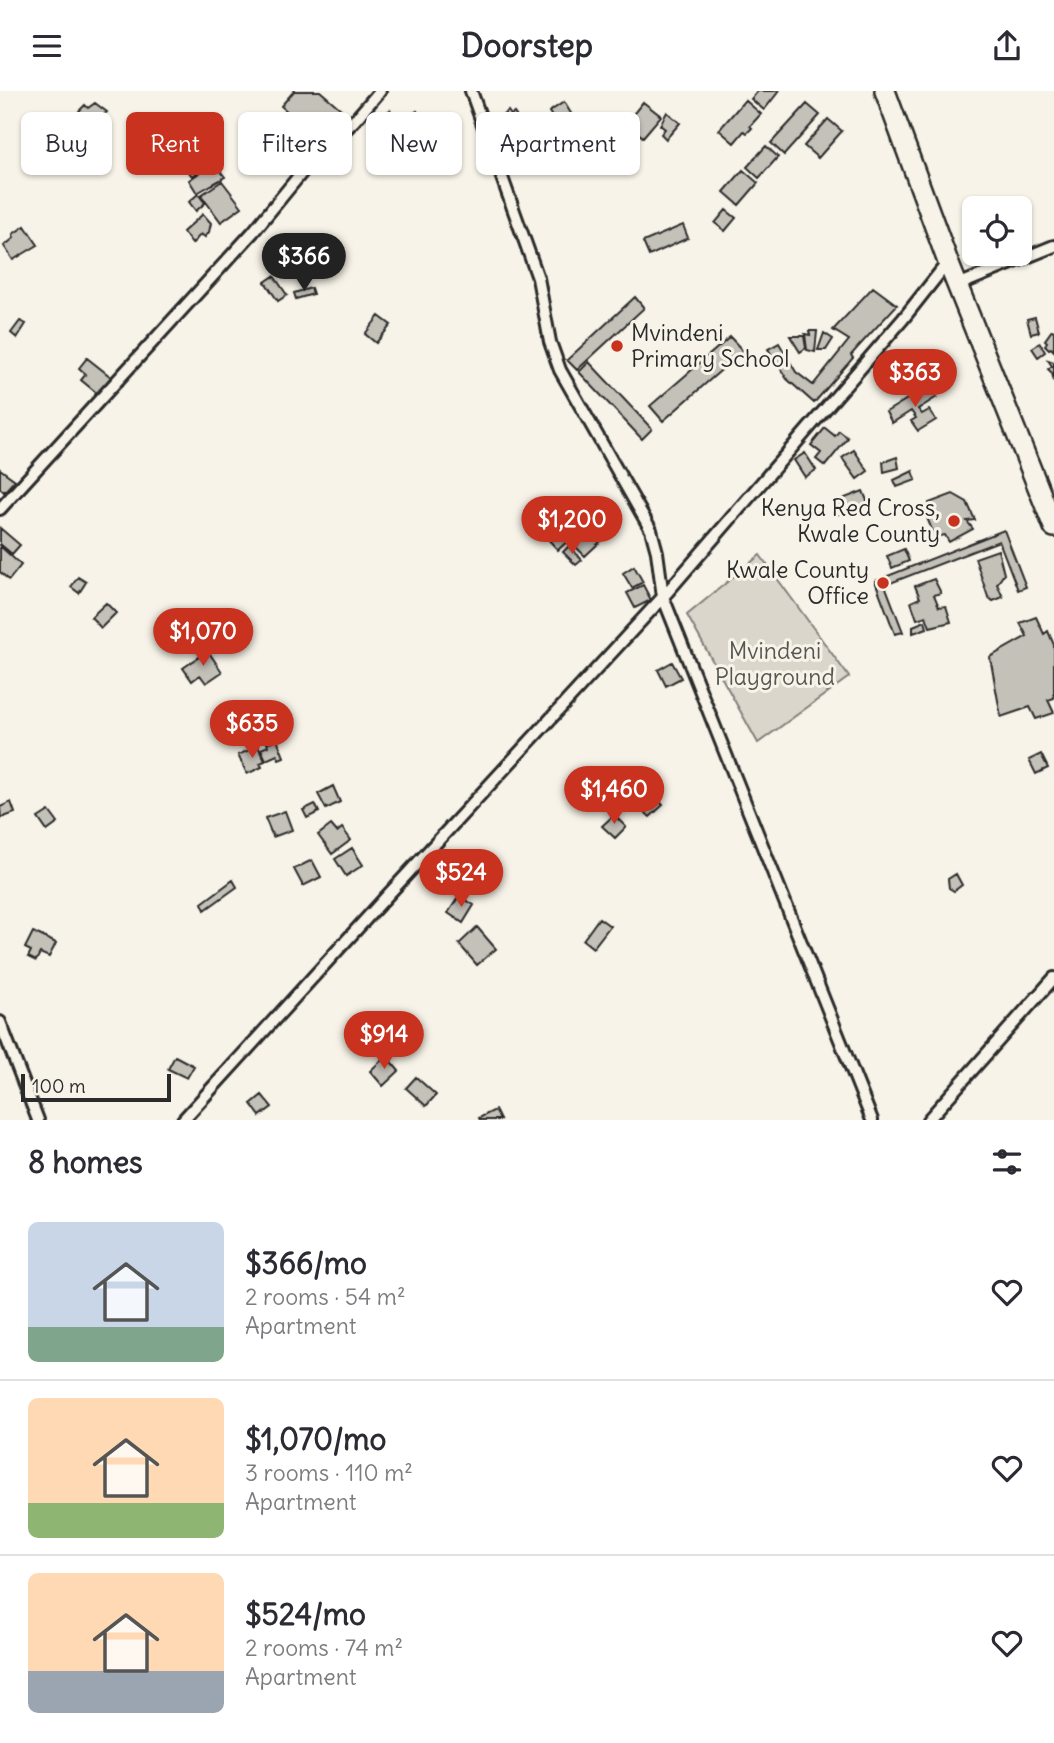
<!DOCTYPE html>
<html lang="en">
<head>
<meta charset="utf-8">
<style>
  body { margin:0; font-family:Delius,sans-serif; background:#f7f7f7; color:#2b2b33; height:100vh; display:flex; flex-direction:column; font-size:26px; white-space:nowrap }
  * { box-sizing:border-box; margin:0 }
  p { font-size:23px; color:#7c7c81 }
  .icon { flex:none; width:38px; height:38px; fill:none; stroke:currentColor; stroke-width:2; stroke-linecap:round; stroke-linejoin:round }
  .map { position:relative; height:1029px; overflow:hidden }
  .drawer { display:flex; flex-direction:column; background:#fff; flex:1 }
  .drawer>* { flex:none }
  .hud { position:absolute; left:21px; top:21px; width:700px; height:63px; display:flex; gap:14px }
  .buttons { position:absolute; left:962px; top:105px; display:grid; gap:14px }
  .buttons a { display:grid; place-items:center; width:70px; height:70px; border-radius:10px; background:#fff; box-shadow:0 2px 5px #0004; font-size:35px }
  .scale { position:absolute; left:21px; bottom:18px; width:150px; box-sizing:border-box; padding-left:7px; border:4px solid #2b2b2b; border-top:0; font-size:19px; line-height:24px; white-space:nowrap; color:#2b2b2b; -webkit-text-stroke:5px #f7f3e8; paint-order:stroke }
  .price { position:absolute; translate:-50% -60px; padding:0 16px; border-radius:24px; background:#c8321e; color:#fff; font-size:23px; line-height:46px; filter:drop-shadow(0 2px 4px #0008) }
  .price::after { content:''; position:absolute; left:50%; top:42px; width:21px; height:16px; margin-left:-10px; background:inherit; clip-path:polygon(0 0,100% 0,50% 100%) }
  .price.on { background:#222; color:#fff }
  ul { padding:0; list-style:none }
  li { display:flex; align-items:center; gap:21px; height:175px; padding:0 28px }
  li+li { border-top:2px solid #e1e1e2 }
  li span { display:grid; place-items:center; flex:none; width:196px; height:140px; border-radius:10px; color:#555 }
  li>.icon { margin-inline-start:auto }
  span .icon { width:84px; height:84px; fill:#fffc; stroke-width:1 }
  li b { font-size:30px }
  h2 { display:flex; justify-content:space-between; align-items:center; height:84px; padding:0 28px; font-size:30px }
  .tag { padding:0 24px; border-radius:10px; background:#fff; box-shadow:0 2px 5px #0004; font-size:24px; line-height:63px }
  .tag.on { background:#c8321e; color:#fff }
  header { display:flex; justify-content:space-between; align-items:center; height:91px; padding:0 28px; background:#fff; font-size:32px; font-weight:700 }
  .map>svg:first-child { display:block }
  .green { fill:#dad6cc; stroke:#82807c; stroke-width:2 }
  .building { fill:#c4c1b9; stroke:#2b2b2b; stroke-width:2 }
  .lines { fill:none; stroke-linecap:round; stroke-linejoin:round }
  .minor-casing { stroke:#2b2b2b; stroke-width:16 }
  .trunk-casing { stroke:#2b2b2b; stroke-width:24 }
  .minor { stroke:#f7f3e8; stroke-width:10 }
  .trunk { stroke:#f7f3e8; stroke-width:19 }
  .poi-dot { fill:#c8321e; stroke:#f7f3e8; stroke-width:2.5 }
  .labels { text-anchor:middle; stroke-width:6; stroke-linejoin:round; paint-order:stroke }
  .poi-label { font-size:23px; fill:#2b2b2b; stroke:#f7f3e8; text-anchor:end }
  .park-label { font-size:23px; fill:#575653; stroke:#f7f3e8 }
</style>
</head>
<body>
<header><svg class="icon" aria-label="menu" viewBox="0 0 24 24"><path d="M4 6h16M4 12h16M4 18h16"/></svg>Doorstep<svg class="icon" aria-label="share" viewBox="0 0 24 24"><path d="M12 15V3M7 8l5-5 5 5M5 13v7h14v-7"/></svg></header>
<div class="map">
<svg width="1054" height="1029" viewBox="0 0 1054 1029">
  <rect width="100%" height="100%" fill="#f7f3e8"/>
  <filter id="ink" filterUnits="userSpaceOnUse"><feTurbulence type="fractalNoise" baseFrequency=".0143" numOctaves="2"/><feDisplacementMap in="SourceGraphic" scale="14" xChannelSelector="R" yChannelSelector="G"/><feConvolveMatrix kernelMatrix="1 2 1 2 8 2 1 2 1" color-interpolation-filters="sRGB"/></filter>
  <g filter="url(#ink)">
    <path class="green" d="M760,464L849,586L758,652L687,524Z"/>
    <path class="building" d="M294,0H320L341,18L316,46L281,15Z
      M758,0H779L764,19L751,8Z
      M745,9L761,23L750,35L752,37L747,42L744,40L734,52L719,39Z
      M564,11L575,29L560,38L549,21Z
      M643,11L661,25L643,46L626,32Z
      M95,12L107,21L91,34L79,20L85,14L88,17Z
      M807,13L820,24L784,64L771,52Z
      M390,19L397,29L379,43L372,33Z
      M417,20L426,35L409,46L400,31Z
      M508,20L511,24L514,22L520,31L517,33L520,36L507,45L503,39L499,41L495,35L501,30L498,28Z
      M667,21L680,32L666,48L661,43L665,38L660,34Z
      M828,28L842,40L818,67L804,55Z
      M425,43L433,53L429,59L419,52Z
      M622,46L631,61L623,66L621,62L605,71L599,60Z
      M766,55L778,66L759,87L747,76Z
      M201,60L209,71L192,85L183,74Z
      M214,72L225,86L197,102L189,89Z
      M743,79L758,92L739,114L724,101Z
      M222,90L242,116L221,131L201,104Z
      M198,103L205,112L196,120L189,111Z
      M726,119L736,127L725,140L715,132Z
      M203,123L211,132L209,141L205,146L201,143L192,153L183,141Z
      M683,134L688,147L649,165L643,151Z
      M25,135L38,154L13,169L4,155L14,147L13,143Z
      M292,164L297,177L285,183L279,170Z
      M274,185L287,204L278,210L265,191Z
      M873,196L897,214L859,255L851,264L853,267L814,312L787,288L768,258L779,252L796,281L813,294L849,249L833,239Z
      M311,197L313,203L296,208L294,202Z
      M635,206L644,217L577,279L567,269Z
      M379,225L391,234L376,252L365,243Z
      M1035,226L1039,241L1031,243L1027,228Z
      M20,230L26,233L17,247L11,242Z
      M1052,239L1054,240V260L1051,257L1049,258L1045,254L1047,251L1045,249Z
      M809,240H817L815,261L807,259L805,243L810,244Z
      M824,242L833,248L826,259H818Z
      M790,245H804L806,257L800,261Z
      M730,246L743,260L663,330L650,315Z
      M1040,252L1045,261L1038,266L1032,257Z
      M87,267L111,286L98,303L81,289L86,283L79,277Z
      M1048,269L1054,271V291L1052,282L1048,278L1052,275Z
      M589,271L652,338L642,348L579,281Z
      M930,294L937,306L918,318L922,323L929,319L936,329L918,340L911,330L916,327L911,320L892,332L886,321Z
      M825,337L835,345L839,340L848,347L825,375L816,368L821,362L811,354Z
      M854,359L868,380L857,388L842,367Z
      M805,362L816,379L805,386L794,369Z
      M897,366L899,377L884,381L883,371Z
      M0,378L15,389L4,401L0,397Z
      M913,380L916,389L897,396L894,389Z
      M863,400L868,412L836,424L832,412Z
      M953,403L967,411L975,429L967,430L973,438L949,451L945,444L935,446L925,422L932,419L929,412Z
      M602,424L615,437L585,465L572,452Z
      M562,432L573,445L558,459L546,446Z
      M0,437L20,454L12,463L0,453Z
      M1004,439L1026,496L1018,499L999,450L885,494L903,541L895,543L875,490Z
      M0,455L21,474L9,489L0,481Z
      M569,455L582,469L576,474L563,461Z
      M904,458L909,470L892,477L887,465Z
      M998,459L1004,483L997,493L1003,506L993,510L988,506L975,467Z
      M634,475L643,491L632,497L623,482Z
      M78,486L86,491L79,502L71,496Z
      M934,488L941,502L934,504L939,516L946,515L951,531L930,536L926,525L917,528L911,511L920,507L915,495Z
      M643,494L651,509L635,517L627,502Z
      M106,512L116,522L101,537L91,526Z
      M185,522L198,539L183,551L179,547L176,550L169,541L171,539L168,535Z
      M1036,526L1044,543L1048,540L1054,554V607L1048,609L1054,622L1036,628L1030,616L1001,626L990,566L1027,545L1020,532Z
      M925,530L927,537L913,542V535Z
      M208,560L222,581L206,592L200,584L192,590L183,577Z
      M672,571L681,587L666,595L658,579Z
      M277,648L284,666L279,668L277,664L266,669L261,658L268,655L267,652Z
      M258,655L265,670L260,672L262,676L247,683L238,664Z
      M1041,663L1048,677L1036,683L1029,669Z
      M333,695L340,711L326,718L318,703Z
      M652,703L663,714L650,726L639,716Z
      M11,711L15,722L1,727L0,716Z
      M315,713L319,721L307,727L303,719Z
      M49,720L58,732L47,740L38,727Z
      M285,720L292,739L273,746L265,727Z
      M614,724L626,736L615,747L602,735Z
      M331,734L337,741L342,737L351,749L332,763L318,744Z
      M352,757L363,774L346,785L335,768Z
      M312,769L321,786L303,795L294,778Z
      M956,783L962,794L954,800L949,797L948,788Z
      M233,789L237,796L205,819L202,812Z
      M459,805L474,814L463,832L448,822Z
      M599,827L610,835L593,857L583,849Z
      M477,836L496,858L477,874L459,853Z
      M33,841L56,852L49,866L40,862L36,870L28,866L31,860L25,857Z
      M175,965L194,975L187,987L168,978Z
      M386,965L399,980L383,995L370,980Z
      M416,986L436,1004L426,1015L406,997Z
      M262,1004L272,1016L260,1025L251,1013Z
      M495,1019L500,1029H480L479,1027Z"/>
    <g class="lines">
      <defs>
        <path id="minor" d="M471,0L538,187L550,251L560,279L651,439L657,461L663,506L872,1029
          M958,194L1054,155
          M0,418L253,141L303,80L354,30L380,0
          M0,931L38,1029
          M183,1029L386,806L663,506L903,228L948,171
          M928,1029L1054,887"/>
        <path id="trunk" d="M885,0L948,171L1054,436"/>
      </defs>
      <use href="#minor" class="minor-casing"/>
      <use href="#trunk" class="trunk-casing"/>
      <use href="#minor" class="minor"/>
      <use href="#trunk" class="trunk"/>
    </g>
  </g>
  <g class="poi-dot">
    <circle cx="617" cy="255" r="7"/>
    <circle cx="954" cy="430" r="7"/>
    <circle cx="883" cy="492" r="7"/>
  </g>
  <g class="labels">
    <g class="poi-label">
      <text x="631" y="250" text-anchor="start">Mvindeni<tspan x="631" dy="26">Primary School</tspan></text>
      <text x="940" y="425">Kenya Red Cross,<tspan x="940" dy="26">Kwale County</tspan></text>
      <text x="869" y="487">Kwale County<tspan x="869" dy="26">Office</tspan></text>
    </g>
    <g class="park-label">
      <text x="775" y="568">Mvindeni<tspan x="775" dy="26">Playground</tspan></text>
    </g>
  </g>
</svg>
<div class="buttons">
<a><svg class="icon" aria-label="locate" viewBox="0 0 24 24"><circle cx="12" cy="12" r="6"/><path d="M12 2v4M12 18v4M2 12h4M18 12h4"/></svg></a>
</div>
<div class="scale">100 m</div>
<b class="price on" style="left:304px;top:202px">$366</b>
<b class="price" style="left:915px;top:318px">$363</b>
<b class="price" style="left:572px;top:465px">$1,200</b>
<b class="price" style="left:203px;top:577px">$1,070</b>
<b class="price" style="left:252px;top:669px">$635</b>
<b class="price" style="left:614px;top:735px">$1,460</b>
<b class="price" style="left:461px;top:818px">$524</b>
<b class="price" style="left:384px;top:980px">$914</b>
<div class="hud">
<a class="tag">Buy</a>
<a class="tag on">Rent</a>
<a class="tag">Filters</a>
<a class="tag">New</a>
<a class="tag">Apartment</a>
</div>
</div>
<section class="drawer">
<h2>8 homes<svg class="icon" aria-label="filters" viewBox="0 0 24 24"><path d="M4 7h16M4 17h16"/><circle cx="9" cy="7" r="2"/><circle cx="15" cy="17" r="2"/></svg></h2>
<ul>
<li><span style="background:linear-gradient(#c9d6e8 75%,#7fa58c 0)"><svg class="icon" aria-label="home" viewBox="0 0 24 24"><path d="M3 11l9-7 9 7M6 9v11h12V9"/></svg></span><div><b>$366/mo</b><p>2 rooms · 54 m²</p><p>Apartment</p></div><svg class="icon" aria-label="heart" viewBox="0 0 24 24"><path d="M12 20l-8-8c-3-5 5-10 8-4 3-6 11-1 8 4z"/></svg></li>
<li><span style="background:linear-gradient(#ffd9b3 75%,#8fb573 0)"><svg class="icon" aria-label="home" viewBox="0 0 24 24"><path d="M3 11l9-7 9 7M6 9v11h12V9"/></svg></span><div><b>$1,070/mo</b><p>3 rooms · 110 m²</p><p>Apartment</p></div><svg class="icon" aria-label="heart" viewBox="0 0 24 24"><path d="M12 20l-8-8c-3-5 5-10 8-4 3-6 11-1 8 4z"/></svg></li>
<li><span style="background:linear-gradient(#ffd9b3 70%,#9aa5b1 0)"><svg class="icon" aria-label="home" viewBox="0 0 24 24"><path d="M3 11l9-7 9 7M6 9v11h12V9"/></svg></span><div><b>$524/mo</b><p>2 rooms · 74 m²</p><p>Apartment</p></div><svg class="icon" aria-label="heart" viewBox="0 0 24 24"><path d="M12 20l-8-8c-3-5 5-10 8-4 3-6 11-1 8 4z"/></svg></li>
</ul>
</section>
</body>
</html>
